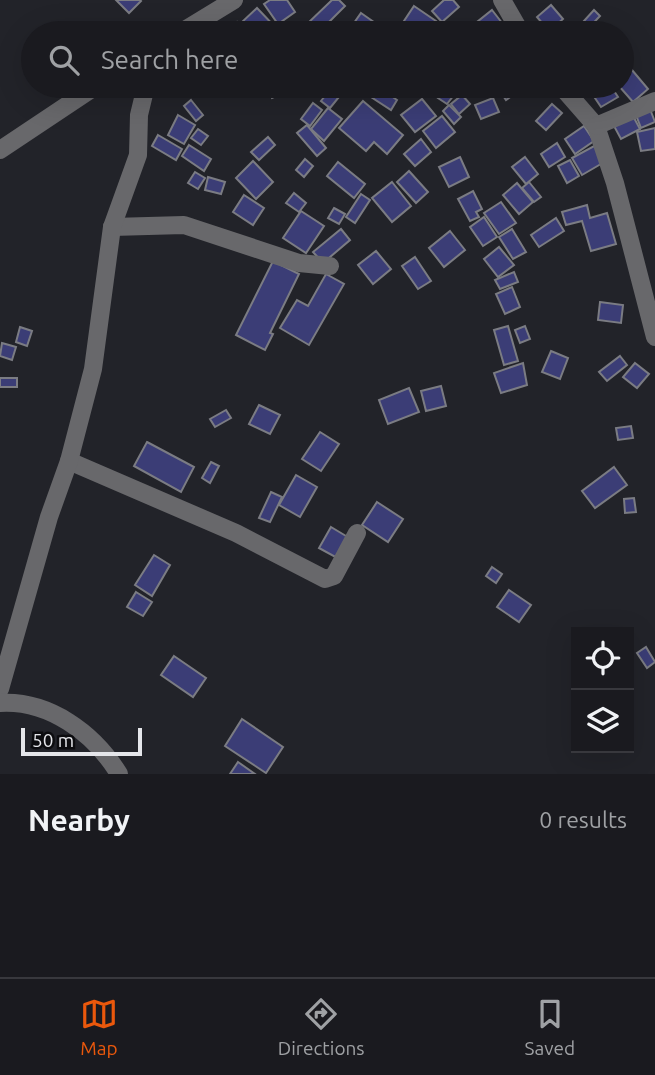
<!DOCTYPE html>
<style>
body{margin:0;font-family:Ubuntu,sans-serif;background:#232328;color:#f1f3f6}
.controls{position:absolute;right:21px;bottom:21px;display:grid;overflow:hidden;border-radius:0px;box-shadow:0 7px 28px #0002}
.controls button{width:63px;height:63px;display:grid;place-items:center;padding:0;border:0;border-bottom:2px solid #38383d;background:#1a1a1f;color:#f1f3f6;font:35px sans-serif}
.scale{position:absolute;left:21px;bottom:18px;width:121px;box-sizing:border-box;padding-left:7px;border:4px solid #e5e6ea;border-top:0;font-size:19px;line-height:24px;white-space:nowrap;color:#e5e6ea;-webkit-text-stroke:5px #0c0c0f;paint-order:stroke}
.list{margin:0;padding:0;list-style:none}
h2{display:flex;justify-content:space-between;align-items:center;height:91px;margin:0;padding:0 28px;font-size:30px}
h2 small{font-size:23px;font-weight:400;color:#9fa1a4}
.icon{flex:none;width:38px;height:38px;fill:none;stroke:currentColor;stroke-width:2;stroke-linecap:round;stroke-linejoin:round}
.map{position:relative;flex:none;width:655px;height:774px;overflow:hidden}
.search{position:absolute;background:#1a1a1f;box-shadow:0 7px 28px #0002;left:21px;right:21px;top:21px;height:77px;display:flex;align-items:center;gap:18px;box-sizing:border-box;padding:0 24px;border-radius:38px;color:#9fa1a4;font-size:26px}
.sheet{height:203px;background:#1a1a1f}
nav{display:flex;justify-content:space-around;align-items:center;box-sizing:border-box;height:98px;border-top:2px solid #38383d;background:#1a1a1f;font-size:19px;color:#9fa1a4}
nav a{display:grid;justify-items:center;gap:4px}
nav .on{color:#ea580c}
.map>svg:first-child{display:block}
.building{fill:#3b3d76;stroke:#7b7c83;stroke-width:2}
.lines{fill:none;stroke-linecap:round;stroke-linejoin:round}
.minor{stroke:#68686b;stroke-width:18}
</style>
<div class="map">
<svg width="655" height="774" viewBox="0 0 655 774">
<rect width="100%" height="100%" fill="#222329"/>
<g class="building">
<polygon points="116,0 140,0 141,1 129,13"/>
<polygon points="270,0 287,0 295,12 278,24 264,4"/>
<polygon points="332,0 339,0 345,6 329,22 334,27 327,33 315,33 307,24"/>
<polygon points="444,0 453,0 459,7 442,22 432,11"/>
<polygon points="551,5 563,19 549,31 537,17"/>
<polygon points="414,6 436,21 428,33 410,33 400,27"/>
<polygon points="257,8 278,30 275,33 252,33 242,22"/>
<polygon points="492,10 506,28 499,33 478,33 472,26"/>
<polygon points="594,10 600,16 584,33 573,33"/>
<polygon points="361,13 378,25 372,33 347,33"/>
<polygon points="237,22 244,33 226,33 224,31"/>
<polygon points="632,70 648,89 633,102 619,86 622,78"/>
<polygon points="266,86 280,86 283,93 272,98"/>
<polygon points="333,86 343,92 330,108 321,101"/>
<polygon points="448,86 457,91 447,104 438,98"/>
<polygon points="501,86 524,86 525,87 506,100 498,88"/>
<polygon points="378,87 397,100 391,110 371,97"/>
<polygon points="612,88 618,97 601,107 595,98"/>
<polygon points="462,95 470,104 459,114 451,104"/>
<polygon points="493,98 499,112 481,119 475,105"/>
<polygon points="422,99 436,116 415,132 401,115"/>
<polygon points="191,100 203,115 196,121 184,106"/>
<polygon points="363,101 403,135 387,154 374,142 366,151 339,128"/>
<polygon points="313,103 322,110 310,126 301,119"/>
<polygon points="552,104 562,113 546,130 536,121"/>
<polygon points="449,105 461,117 454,124 443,111"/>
<polygon points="328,108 342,119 324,141 311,129"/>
<polygon points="650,109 655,122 641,128 636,115"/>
<polygon points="178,115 195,125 184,144 168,135"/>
<polygon points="442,116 455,132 436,148 423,131"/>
<polygon points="633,116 640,129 621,139 614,126"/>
<polygon points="307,125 326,148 317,156 297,133"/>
<polygon points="584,126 594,141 575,154 565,139"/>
<polygon points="655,128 655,149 641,151 637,132"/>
<polygon points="198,129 208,136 201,145 191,138"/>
<polygon points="158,135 182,149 176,160 152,146"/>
<polygon points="268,137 275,145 259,160 251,152"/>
<polygon points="421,139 431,152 415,166 404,154"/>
<polygon points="557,143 565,157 549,167 541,154"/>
<polygon points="189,145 211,159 204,171 182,156"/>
<polygon points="596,145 606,161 582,175 572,158"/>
<polygon points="460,157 469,177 449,187 439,167"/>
<polygon points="525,157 538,174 526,184 512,167"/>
<polygon points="305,159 313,166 304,177 296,170"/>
<polygon points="570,160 579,176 567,183 558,166"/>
<polygon points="253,161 273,182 256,199 236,178"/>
<polygon points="338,162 365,184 354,198 327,176"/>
<polygon points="409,171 428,192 416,203 397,182"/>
<polygon points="195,172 205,178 198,189 188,183"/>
<polygon points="208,177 225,182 221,194 205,190"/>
<polygon points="392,182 411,206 392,222 372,198"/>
<polygon points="529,182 541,197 534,202 522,188"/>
<polygon points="517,183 533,202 519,214 503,195"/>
<polygon points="473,191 482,209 476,212 479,217 470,221 458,199"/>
<polygon points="294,193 306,203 299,212 286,203"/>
<polygon points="361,194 370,200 355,223 346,217"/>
<polygon points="244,195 264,208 253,225 233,212"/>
<polygon points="501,202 516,223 499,234 484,213"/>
<polygon points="587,205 590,218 607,213 616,244 591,251 582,221 566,225 562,212"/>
<polygon points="334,208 345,214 339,224 328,218"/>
<polygon points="301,211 324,226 306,253 283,238"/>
<polygon points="484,217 497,237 483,246 470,227"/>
<polygon points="556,218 564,231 539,247 531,235"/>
<polygon points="341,229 350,240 323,263 313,252"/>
<polygon points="512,229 526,252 513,259 499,237"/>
<polygon points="450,231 465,250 444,267 429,248"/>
<polygon points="499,247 514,265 498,277 484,259"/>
<polygon points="376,251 391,269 373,284 358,265"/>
<polygon points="415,257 431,281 418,289 402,266"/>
<polygon points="273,261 299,274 270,333 273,334 265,350 236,335"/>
<polygon points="514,272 518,282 500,289 495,280"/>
<polygon points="326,274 344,284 309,345 280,328 297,300 308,306"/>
<polygon points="512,287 520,307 505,314 496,294"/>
<polygon points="600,302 623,305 621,323 598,320"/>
<polygon points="508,326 518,361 504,365 494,330"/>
<polygon points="525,326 530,339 520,343 515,330"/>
<polygon points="20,327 32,331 27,346 16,342"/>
<polygon points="2,343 16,347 12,360 0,356"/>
<polygon points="551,351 568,358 560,379 542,372"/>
<polygon points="620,356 627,365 607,381 599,372"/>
<polygon points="523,363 527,385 501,393 494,373"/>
<polygon points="635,363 649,374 637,388 623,377"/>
<rect x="0" y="378" width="17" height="9"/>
<polygon points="441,386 446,406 426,411 421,391"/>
<polygon points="409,388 419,412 388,424 379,400"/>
<polygon points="259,405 280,415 270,434 249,424"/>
<polygon points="226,410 231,418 215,427 210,419"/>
<polygon points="631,426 633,438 618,440 616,428"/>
<polygon points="320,432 339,444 321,471 302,459"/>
<polygon points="147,442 194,467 181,492 134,466"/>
<polygon points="211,462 219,466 210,483 202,478"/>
<polygon points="614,467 627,485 595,508 582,491"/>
<polygon points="296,475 317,487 300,517 279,505"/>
<polygon points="271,492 282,497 270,522 259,518"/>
<polygon points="634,498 636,512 625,513 624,499"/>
<polygon points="377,502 403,519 388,542 362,525"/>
<polygon points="331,527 351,539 339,559 319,548"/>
<polygon points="154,555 170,565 152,596 135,585"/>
<polygon points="492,567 502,574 496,583 486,576"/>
<polygon points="509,590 531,605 519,622 497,607"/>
<polygon points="136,592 152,602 143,616 127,607"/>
<polygon points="646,647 655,662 647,668 637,653"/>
<polygon points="174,656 206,678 193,697 161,675"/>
<polygon points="242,719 283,747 266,773 225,746"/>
<polygon points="238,762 255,774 230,774"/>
</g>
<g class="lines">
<g class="minor">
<polyline points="502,0 521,33"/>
<polyline points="180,33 234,0"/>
<polyline points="561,86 596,126 615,183 655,337"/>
<polyline points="596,126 655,101"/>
<polyline points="0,150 96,86"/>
<polyline points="112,227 184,225 299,263 330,266"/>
<polyline points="69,461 236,533 325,579 334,576 357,533"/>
<polyline points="0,689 49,517 69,461 93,369 112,227 138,155 139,115 146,86"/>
<path d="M0 703C49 700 94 733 119 774"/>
</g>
</g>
</svg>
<div class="controls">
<button><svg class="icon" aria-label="locate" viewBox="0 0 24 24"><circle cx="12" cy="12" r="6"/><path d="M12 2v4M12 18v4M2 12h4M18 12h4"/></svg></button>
<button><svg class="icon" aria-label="layers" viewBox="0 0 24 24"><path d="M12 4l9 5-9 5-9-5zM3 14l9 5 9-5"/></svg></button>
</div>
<div class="scale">50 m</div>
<div class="search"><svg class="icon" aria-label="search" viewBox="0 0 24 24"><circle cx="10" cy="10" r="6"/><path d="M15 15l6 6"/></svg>Search here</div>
</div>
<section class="sheet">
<h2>Nearby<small>0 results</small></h2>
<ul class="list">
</ul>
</section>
<nav>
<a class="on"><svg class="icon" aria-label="map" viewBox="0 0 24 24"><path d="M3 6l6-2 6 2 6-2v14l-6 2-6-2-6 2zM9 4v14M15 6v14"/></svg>Map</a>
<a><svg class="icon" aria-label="directions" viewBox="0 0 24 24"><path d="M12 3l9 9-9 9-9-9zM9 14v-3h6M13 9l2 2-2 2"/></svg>Directions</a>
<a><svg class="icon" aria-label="saved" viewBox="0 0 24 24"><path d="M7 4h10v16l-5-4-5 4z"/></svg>Saved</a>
</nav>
